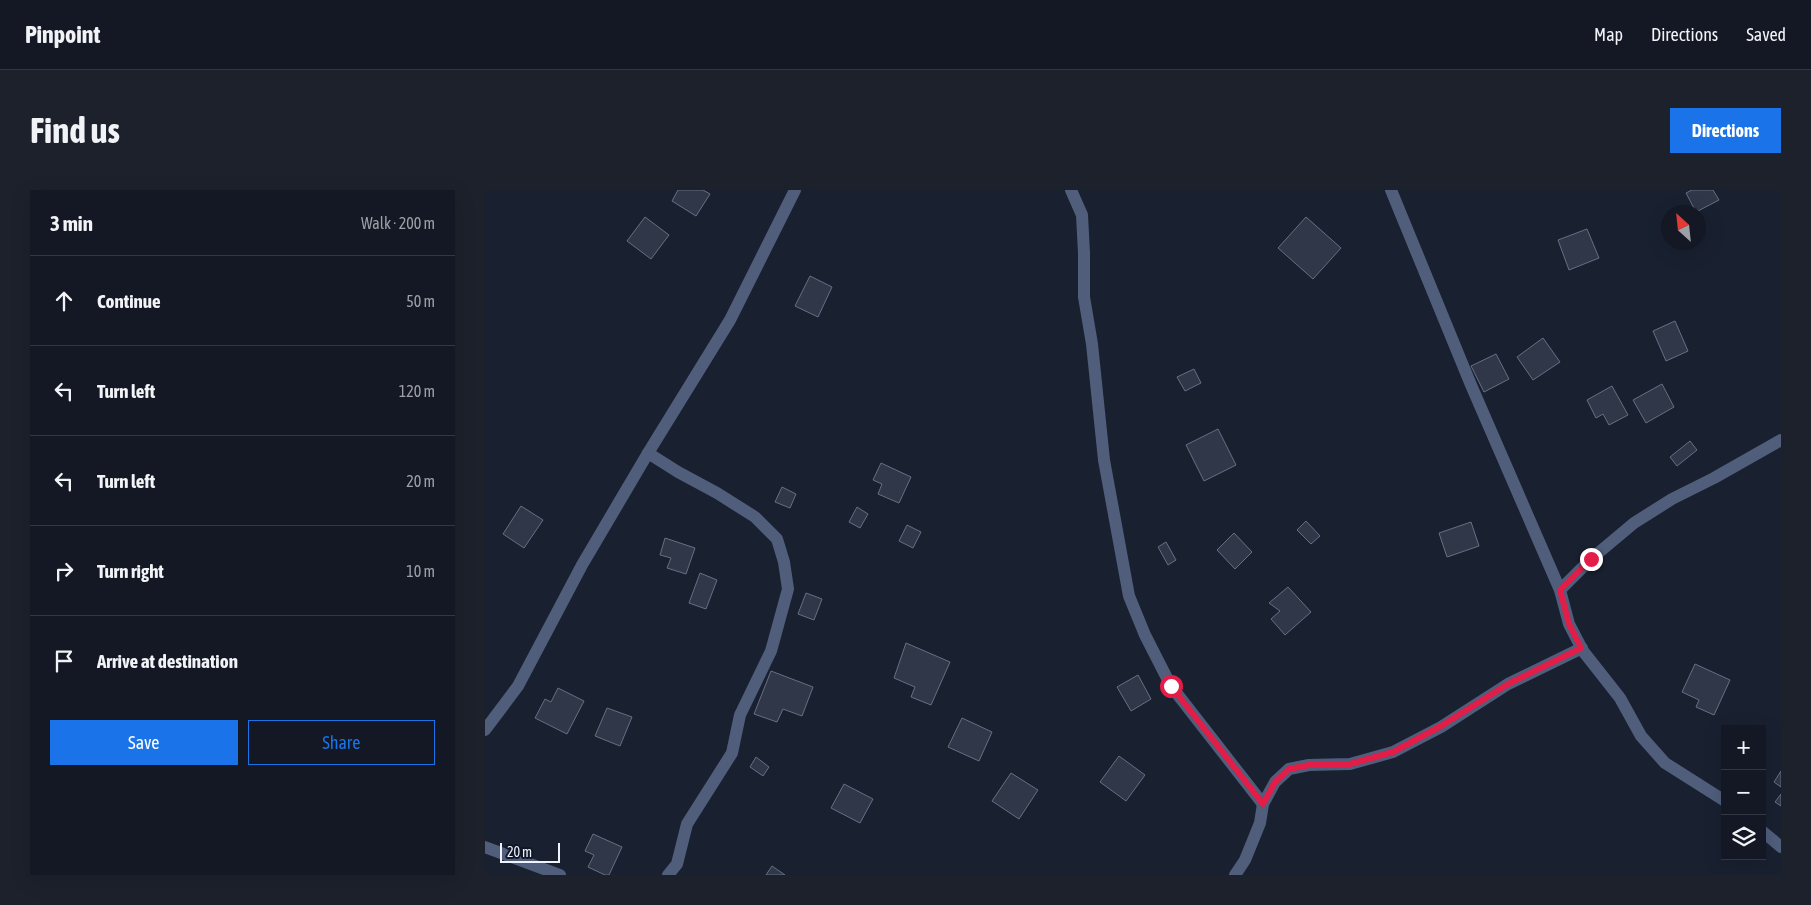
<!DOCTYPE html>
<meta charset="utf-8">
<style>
body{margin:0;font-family:"Asap Condensed",sans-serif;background:#1c212c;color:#f1f3f6}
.controls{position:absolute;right:15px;bottom:15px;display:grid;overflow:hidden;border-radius:0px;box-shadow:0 5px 20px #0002}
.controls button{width:45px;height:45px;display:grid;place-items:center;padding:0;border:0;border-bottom:1px solid #323741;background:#131824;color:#f1f3f6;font:25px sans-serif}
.compass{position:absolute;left:1176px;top:15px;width:45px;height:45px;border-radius:50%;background:#131824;box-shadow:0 5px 20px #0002;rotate:333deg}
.scale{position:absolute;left:15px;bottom:12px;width:60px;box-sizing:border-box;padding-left:5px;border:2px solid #eef3fe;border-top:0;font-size:14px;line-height:18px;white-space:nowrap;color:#eef3fe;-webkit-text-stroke:4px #101726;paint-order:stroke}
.stop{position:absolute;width:15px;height:15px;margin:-11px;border:4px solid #e11d48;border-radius:50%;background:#fff}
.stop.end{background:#e11d48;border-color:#fff;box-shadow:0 1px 5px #0008}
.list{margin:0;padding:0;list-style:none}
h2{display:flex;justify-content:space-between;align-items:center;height:65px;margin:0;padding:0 20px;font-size:21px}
h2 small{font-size:16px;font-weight:400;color:#9da0a6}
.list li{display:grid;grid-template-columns:32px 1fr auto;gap:15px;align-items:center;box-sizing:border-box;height:90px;padding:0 20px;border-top:1px solid #323741}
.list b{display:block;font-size:19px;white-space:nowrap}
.list em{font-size:16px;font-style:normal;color:#9da0a6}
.actions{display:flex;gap:10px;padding:15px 20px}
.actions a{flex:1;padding:11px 0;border:1px solid #1a73e8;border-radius:0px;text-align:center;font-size:18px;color:#1a73e8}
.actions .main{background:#1a73e8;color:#fff}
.icon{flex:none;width:28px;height:28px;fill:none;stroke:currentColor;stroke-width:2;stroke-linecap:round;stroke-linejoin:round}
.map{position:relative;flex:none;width:1296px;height:685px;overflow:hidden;border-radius:0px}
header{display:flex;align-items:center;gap:30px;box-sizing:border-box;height:70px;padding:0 25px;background:#131824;border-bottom:1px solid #323741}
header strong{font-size:24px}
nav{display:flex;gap:28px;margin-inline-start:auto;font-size:18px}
.intro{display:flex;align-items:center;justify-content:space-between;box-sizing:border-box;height:120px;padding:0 30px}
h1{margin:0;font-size:35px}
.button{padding:12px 22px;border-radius:0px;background:#1a73e8;color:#fff;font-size:18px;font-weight:700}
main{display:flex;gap:30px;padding:0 30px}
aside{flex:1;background:#131824;border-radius:0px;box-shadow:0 5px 20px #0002}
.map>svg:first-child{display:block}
.building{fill:#2f3748;stroke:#677083}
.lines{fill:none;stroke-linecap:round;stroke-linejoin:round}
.minor{stroke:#505e7c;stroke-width:12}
.route{stroke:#e11d48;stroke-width:6}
</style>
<header>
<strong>Pinpoint</strong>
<nav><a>Map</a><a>Directions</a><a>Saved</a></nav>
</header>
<div class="intro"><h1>Find us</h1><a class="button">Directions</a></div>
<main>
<aside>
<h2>3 min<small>Walk · 200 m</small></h2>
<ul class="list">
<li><svg class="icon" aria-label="ahead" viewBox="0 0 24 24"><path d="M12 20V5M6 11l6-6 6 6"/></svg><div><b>Continue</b></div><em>50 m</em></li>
<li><svg class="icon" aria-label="left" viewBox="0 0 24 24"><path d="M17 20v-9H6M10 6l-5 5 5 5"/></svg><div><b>Turn left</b></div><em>120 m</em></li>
<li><svg class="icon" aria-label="left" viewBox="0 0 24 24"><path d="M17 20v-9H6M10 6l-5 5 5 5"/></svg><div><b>Turn left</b></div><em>20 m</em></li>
<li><svg class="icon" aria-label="right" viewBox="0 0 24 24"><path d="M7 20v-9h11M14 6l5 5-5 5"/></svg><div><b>Turn right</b></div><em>10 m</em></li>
<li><svg class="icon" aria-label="arrive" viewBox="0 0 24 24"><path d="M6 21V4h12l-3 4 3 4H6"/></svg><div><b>Arrive at destination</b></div></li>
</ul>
<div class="actions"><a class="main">Save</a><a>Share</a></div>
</aside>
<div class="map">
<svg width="1296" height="685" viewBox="0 0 1296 685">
<rect width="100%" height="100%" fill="#192030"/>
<g class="building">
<polygon points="193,0 218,0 225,4 211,26 187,11"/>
<polygon points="1207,0 1228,0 1234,10 1211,22 1201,3"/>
<polygon points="160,27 184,45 166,69 142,51"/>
<polygon points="821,27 856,58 828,89 793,58"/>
<polygon points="1102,39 1114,68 1084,80 1073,50"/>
<polygon points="325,86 347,97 333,127 310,116"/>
<polygon points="1190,131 1203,161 1181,171 1168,141"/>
<polygon points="1058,148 1075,172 1048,190 1032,167"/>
<polygon points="1011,164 1024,189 999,202 986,176"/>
<polygon points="709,179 716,193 700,201 692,187"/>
<polygon points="1177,194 1189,217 1161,233 1148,210"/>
<polygon points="1127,196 1143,225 1124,235 1118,224 1111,228 1102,210"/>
<polygon points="733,239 751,275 719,291 701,255"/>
<polygon points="1205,251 1212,260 1192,276 1185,267"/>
<polygon points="396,273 426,287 414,313 393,304 397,294 388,290"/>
<polygon points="297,297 311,304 305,318 290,312"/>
<polygon points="36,316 58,330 39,358 18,344"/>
<polygon points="372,317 383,324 375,338 364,332"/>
<polygon points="821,331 835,346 826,354 812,340"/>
<polygon points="986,332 994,356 962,367 954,343"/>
<polygon points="422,335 436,342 428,358 414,351"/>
<polygon points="749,343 767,362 750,379 732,360"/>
<polygon points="180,348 210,358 201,384 182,378 186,368 175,365"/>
<polygon points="681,352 691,370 683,375 673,357"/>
<polygon points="215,383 232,390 221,419 204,413"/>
<polygon points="803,397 826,422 800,445 786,429 795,421 784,413"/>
<polygon points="321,403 337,409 329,430 313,424"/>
<polygon points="421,453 465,472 446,515 426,507 430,497 409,488"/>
<polygon points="1210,474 1245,490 1229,525 1211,517 1214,510 1197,502"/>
<polygon points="286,481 328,497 317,526 298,519 292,532 269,524"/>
<polygon points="653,485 666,509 646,521 632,497"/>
<polygon points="73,498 99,511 82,544 50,528 60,509 66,512"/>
<polygon points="122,518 147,527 135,556 110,546"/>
<polygon points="477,528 507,542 494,571 463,557"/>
<polygon points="634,566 660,585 641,611 615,592"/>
<polygon points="271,567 284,577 278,586 265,577"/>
<polygon points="1296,581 1296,597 1289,592"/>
<polygon points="526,583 553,600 534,629 507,611"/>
<polygon points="359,594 388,609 375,633 346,618"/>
<polygon points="1296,604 1296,616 1290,612"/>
<polygon points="108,644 137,657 124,685 120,685 103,677 109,665 100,661"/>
<polygon points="287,676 300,685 281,685"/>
</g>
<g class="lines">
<g class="minor">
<polyline points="586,0 597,25 599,63 599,107 607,154 619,270 644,406 660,445 686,496 778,614"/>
<polyline points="906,0 986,195 1075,400 1084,434 1098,461 1135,508 1156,546 1180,573 1240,611"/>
<polyline points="163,263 193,282 232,303 270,327 292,349 299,372 303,399 286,461 255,525 247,563 202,634 192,674 183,685"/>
<polyline points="1075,400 1106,369 1149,333 1187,309 1229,288 1296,250"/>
<polyline points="0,540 33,496 97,375 163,263 245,130 310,0"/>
<polyline points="1277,641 1296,657"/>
<polyline points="0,657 75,685"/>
<polyline points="750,685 760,670 775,633 778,614 790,592 804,579 824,575 865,574 908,562 956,537 1023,494 1097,458"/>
</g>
</g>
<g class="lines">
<polyline class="route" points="686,496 778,614 790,592 804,579 824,575 865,574 908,562 956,536 1023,494 1096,458 1084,434 1075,400 1106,369"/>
</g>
</svg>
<div class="controls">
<button>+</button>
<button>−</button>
<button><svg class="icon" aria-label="layers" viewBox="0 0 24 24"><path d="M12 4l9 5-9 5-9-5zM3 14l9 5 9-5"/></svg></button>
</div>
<svg class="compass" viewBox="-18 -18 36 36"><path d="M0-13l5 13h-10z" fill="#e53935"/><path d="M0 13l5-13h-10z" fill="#9da0a6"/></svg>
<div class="scale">20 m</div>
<div class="stop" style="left:686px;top:496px"></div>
<div class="stop end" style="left:1106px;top:369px"></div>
</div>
</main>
